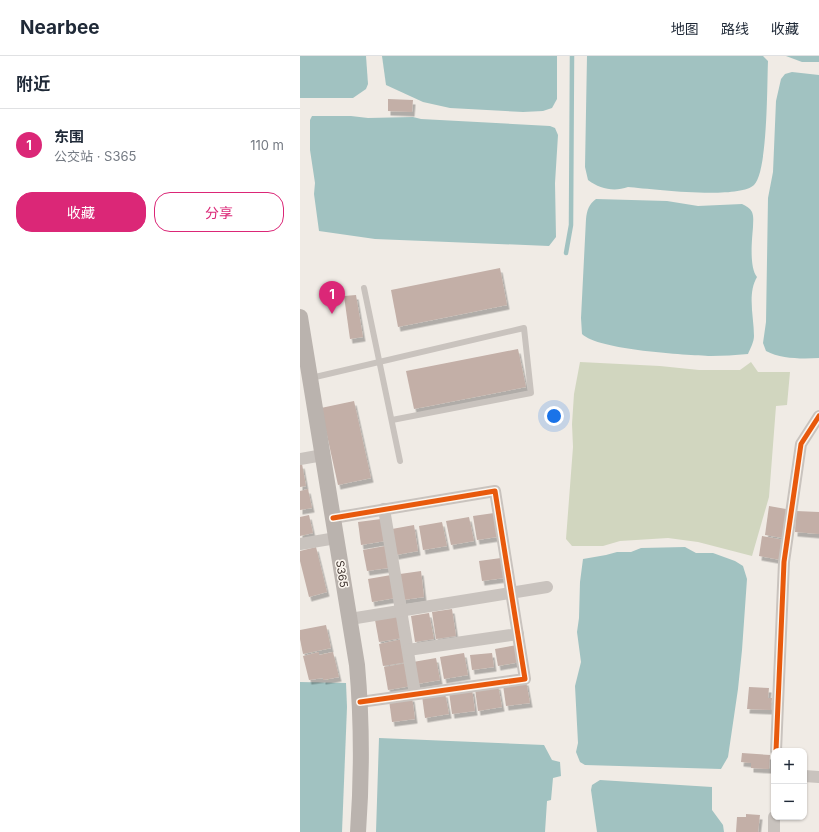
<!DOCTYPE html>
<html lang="zh">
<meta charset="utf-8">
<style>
body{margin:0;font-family:Inter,"Noto Sans SC",sans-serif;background:#f2f2f3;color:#1f2937}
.controls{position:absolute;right:12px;bottom:12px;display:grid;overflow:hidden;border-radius:8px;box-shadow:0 1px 3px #0004}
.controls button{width:36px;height:36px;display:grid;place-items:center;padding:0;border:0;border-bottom:1px solid #e0e1e3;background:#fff;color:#1f2937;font:20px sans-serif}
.you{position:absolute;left:254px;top:360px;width:14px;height:14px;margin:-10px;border:3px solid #fff;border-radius:50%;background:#1a73e8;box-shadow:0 0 0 6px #1a73e833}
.badge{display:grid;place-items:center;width:26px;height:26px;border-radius:50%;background:#db2777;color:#fff;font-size:13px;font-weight:700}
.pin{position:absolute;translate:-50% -33px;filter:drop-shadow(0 1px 2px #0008)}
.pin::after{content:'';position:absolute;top:21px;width:14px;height:12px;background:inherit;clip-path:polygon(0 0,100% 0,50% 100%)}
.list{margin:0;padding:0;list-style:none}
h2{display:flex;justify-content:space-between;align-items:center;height:52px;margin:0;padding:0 16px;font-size:17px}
h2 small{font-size:13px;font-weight:400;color:#747a83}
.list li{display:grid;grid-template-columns:26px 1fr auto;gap:12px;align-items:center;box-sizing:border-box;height:72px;padding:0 16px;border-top:1px solid #e0e1e3}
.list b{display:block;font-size:15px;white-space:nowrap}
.list p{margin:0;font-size:13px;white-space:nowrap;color:#747a83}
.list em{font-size:13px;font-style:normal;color:#747a83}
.actions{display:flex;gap:8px;padding:12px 16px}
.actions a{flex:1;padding:9px 0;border:1px solid #db2777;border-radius:16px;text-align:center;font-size:14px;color:#db2777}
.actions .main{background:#db2777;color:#fff}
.map{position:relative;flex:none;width:519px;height:776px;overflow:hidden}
header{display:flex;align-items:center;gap:24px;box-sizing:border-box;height:56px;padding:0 20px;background:#fff;border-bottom:1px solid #e0e1e3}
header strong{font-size:19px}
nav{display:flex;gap:22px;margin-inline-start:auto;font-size:14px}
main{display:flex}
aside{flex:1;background:#fff}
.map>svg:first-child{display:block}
.green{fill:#d1d6bf}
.water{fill:#a1c2c1}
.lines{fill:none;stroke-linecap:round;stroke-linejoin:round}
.stream{stroke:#a1c2c1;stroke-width:4.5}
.building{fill:#c3afa7;filter:url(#shadow)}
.lane{stroke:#c9c3be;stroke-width:6}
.street{stroke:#c9c3be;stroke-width:12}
.secondary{stroke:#bab3ae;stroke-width:16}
.cycleway-casing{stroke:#fbf5ee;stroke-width:8}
.cycleway{stroke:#e8590c;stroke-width:5}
.labels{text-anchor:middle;stroke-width:3;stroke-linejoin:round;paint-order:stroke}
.street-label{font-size:11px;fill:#3b302b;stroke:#fbf5ee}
</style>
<header>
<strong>Nearbee</strong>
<nav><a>地图</a><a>路线</a><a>收藏</a></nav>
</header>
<main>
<aside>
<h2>附近<small></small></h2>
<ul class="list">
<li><span class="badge">1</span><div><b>东围</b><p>公交站 · S365</p></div><em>110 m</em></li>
</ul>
<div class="actions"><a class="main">收藏</a><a>分享</a></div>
</aside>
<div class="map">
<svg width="519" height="776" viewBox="0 0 519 776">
<defs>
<filter id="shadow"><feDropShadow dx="2.5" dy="4.5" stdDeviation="0" flood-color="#0004"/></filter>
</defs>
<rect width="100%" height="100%" fill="#f0ebe5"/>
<polygon class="green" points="280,306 360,310 399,314 440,314 451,306 458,316 490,316 487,349 476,350 469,441 452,500 398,486 368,482 320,485 303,490 272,490 266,483 273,391 272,368 274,338"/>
<g class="water">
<polygon points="0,0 66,0 68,28 66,33 53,42 0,42"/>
<polygon points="82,0 257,0 257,43 252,52 243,55 223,56 150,52 123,46 86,29"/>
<path d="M287 0H463L468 5C467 27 468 116 454 129 438 144 351 133 328 131 314 136 300 133 288 124L285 111Z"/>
<polygon points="486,0 519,0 519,6 502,6"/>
<path d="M492 16 519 19V302C502 303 481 303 466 295L463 287 466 266 468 142 473 116 476 45 481 23 485 18Z"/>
<polygon points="12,60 51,60 68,62 113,61 121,63 250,70 255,72 258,79 255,127 256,181 249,190 75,183 19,175 14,138 15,127 10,94 10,64"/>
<path d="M296 143 367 145 398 150 442 148C446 150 450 152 452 156 454 161 453 166 453 171 452 184 449 211 457 221 447 238 454 261 454 280 454 286 450 293 448 298 435 299 423 300 411 300 386 299 298 294 282 278L281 262 286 163C287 154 289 148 296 143Z"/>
<polygon points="385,491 396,497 413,497 435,505 443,510 447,523 442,594 438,633 428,701 421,713 285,709 280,706 276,696 278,687 275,630 281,606 277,576 279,562 280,526 283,503 306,499 317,496 331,496 341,492"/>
<polygon points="0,626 46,627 47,651 42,776 0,776"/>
<polygon points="79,682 244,689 252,704 260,706 261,720 253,722 251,744 247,745 245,776 76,776"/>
<polygon points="300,724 412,731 412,754 423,769 424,776 297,776 291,734 292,729"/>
</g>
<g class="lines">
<polyline class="stream" points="266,197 271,169 272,0"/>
</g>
<g class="building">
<polygon points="88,43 113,44 112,56 88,55"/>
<polygon points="200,212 207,249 98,271 91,234"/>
<polygon points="56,239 63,281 50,283 44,240"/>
<polygon points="218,293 226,331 114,353 106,315"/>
<polygon points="54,345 71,422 38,429 21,352"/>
<polygon points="2,408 6,430 0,431 0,409"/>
<polygon points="8,433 12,452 0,454 0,435"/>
<polygon points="469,450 486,453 483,482 465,479"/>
<polygon points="496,455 519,456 519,478 495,476"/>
<polygon points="194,457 197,481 177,484 173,460"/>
<polygon points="9,459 13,477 0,480 0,461"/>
<polygon points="169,461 174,485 151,489 146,465"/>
<polygon points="81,463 85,485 61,489 58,466"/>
<polygon points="142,466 147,490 123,494 119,470"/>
<polygon points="114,469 118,495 96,499 92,473"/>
<polygon points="462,480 484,484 481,504 459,500"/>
<polygon points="85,490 88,512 67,515 63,494"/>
<polygon points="16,491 27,536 9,541 0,505 0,495"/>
<polygon points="201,502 204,522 182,525 179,505"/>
<polygon points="121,515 124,541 103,544 100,518"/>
<polygon points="91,519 95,542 72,546 68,523"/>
<polygon points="152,553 156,580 136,583 132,556"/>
<polygon points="129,557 134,583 115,586 111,560"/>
<polygon points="98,559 102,582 79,586 75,564"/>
<polygon points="26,569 31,592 3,598 0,583 0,574"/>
<polygon points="103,583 107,606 83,610 79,588"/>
<polygon points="217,589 220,606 198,610 195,593"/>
<polygon points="19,596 19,599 33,596 39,621 23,624 23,622 9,624 3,600"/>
<polygon points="164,597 168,619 144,623 140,601"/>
<polygon points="192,597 194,611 172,614 170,599"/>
<polygon points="136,602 140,624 117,628 113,606"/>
<polygon points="107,607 111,630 88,634 84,611"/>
<polygon points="226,625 230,647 206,650 203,629"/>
<polygon points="198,629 202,651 178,655 175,633"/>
<polygon points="449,631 469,632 468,642 472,642 471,654 447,653"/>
<polygon points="172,633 175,655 152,658 149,636"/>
<polygon points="145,637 149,658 125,662 122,640"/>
<polygon points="112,641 115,663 92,666 89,644"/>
<polygon points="442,697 470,699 469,713 451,712 451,707 441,706"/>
<polygon points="446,758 460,759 458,776 436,776 437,761 446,761"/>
</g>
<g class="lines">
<g class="lane">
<polyline points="64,232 100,405"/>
<polyline points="11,322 224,272 231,337 92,364"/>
</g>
<g class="street">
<polyline points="0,403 23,399"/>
<polyline points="84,453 115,638"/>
<polyline points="33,462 195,435 225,623 60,646"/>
<polyline points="0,488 36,482"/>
<polyline points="50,563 247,531"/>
<polyline points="108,594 218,578"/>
<polyline points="476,695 484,506 501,388 519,360"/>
<polyline points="504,720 519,721"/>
<polyline points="474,776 474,761"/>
</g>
<path class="secondary" d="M0 261 57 609C62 665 62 720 58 776"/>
<defs>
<g id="cycleway">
<polyline points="33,462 195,435 225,623 60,646"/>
<polyline points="476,695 484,506 501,388 519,360"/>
</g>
</defs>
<use href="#cycleway" class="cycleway-casing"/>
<use href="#cycleway" class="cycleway"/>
</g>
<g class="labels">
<g class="street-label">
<text transform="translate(42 518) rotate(81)" y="4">S365</text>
</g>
</g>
</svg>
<div class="controls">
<button>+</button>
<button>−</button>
</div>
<div class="you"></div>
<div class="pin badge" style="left:32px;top:258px">1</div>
</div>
</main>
